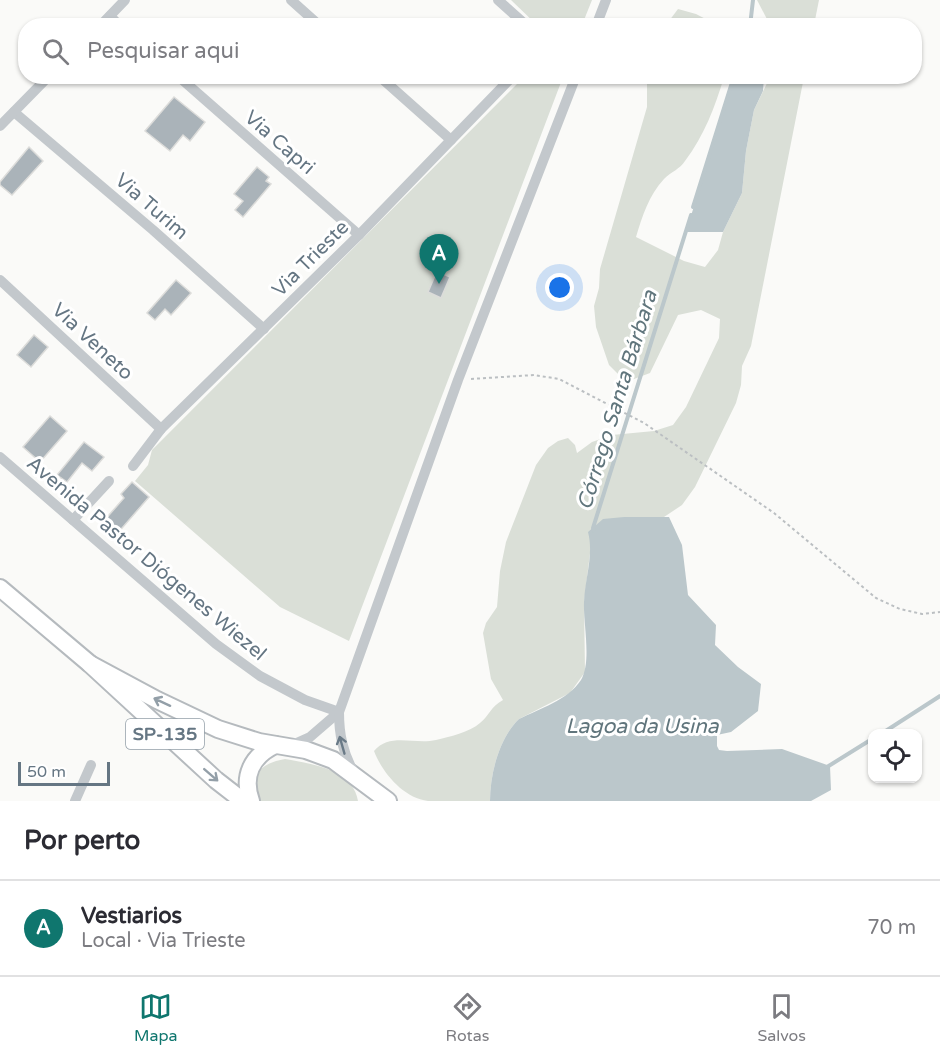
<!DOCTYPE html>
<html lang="pt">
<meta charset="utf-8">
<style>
body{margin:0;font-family:"Varela Round",sans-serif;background:#f7f7f7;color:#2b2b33}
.controls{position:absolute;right:18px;bottom:18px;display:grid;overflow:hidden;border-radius:12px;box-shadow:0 2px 4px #0004}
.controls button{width:54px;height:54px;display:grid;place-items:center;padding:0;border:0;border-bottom:2px solid #e1e1e2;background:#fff;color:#2b2b33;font:30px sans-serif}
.scale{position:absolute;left:18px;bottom:15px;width:92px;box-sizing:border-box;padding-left:6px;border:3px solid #657683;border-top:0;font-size:16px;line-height:21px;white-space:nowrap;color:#657683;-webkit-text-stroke:4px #fff;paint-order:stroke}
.you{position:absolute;left:560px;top:288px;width:21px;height:21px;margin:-15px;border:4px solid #fff;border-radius:50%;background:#1a73e8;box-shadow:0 0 0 9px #1a73e833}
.badge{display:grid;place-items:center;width:39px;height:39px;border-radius:50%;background:#0f766e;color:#fff;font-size:20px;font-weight:700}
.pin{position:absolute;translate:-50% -50px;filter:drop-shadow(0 2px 3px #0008)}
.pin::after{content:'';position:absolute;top:32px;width:21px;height:18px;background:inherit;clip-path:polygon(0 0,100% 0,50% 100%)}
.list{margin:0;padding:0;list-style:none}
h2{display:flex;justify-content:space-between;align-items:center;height:78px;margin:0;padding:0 24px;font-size:26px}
h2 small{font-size:20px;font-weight:400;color:#7c7c81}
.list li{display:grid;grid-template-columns:39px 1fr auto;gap:18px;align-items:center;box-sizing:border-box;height:96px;padding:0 24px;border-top:2px solid #e1e1e2}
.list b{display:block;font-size:22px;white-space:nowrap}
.list p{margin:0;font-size:20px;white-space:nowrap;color:#7c7c81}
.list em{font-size:20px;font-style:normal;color:#7c7c81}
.icon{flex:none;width:33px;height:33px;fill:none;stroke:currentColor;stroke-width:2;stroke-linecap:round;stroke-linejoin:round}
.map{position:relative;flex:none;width:940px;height:801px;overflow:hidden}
.search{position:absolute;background:#fff;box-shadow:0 2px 4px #0004;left:18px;right:18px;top:18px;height:66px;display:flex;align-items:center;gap:15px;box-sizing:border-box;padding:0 21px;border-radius:24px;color:#7c7c81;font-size:22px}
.sheet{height:174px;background:#fff}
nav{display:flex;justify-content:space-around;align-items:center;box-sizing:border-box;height:84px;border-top:2px solid #e1e1e2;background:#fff;font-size:16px;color:#7c7c81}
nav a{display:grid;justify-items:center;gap:3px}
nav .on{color:#0f766e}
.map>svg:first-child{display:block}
.green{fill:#dadfd7}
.water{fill:#bbc7cb}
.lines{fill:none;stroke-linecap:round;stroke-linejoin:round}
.stream{stroke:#bbc7cb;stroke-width:4}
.building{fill:#aab3b9;stroke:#dcdcda;stroke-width:1.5}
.primary-casing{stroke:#b5babe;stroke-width:20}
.path{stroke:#bbbfc2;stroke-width:2;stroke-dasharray:3 3;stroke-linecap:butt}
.street{stroke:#c3c8cc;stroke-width:10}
.primary{stroke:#fff;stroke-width:16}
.oneway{stroke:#939fa8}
.oneway2{stroke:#6a7a87}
.labels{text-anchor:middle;stroke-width:6;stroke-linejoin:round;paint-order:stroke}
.shield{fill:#fff;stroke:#939fa8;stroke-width:1.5}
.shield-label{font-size:18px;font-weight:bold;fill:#657683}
.street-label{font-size:20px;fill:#657683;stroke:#fff}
.water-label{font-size:21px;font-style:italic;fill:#60757c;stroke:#fff}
</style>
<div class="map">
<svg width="940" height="801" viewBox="0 0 940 801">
<rect width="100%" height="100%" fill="#fafaf8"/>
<g class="green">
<polygon points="511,0 592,0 582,25 538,26"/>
<polygon points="757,0 819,0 814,25 770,25"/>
<polygon points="678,9 696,14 717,25 666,25"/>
<polygon points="524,77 563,77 349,641 280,607 135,481 148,465 152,450"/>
<path d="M647 77H724C715 107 704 136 685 161 680 169 671 172 664 179 649 195 642 217 636 237L684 261 705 267 718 250 723 232 742 193 746 151 754 110 770 77H804L751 346 742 366 741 385 736 403 695 487 682 505 664 517 643 519 624 517 591 545 584 602 585 672 570 693 519 719C499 738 490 774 490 801 470 801 448 801 428 801 403 798 382 772 374 751 390 732 414 745 436 740 449 737 470 732 480 723 490 715 490 707 503 700L491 679 483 633 486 623 497 607 500 571 506 542 536 465 548 448 558 441 568 438 575 445 577 453 592 442 612 435 654 431 673 425 686 407 719 338 720 319 701 310 678 315 650 373 626 382 609 365 596 327 594 306 599 288 600 269 647 107Z"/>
<path d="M285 759C312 764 353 769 358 801H258C248 775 261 763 285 759Z"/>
</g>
<g class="water">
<polygon points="734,77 764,77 763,91 754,110 746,151 742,193 723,232 686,232"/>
<path d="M624 517H669L682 545 688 595 716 625 715 645 738 667 761 684 758 711 731 732 717 735V746L719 750 727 751 782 749 830 766 831 790 811 801H490C490 774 499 738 519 719 539 709 568 700 581 680 592 662 583 623 584 602 585 578 594 555 588 532L603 519Z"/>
</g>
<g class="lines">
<g class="stream">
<polyline points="750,26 753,0"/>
<polyline points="693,207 734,76"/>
<polyline points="594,531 593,528 691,215"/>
<polyline points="881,734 940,696"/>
<polyline points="827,767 872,739"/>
</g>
</g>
<g class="building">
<polygon points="174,97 205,122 190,141 183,135 170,151 145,131"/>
<polygon points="29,147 43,161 12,195 0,185 0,182"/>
<polygon points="257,167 269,177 266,181 271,184 243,217 235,210 243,201 234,194"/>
<polygon points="437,271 450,277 441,298 428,292"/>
<polygon points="176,280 191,293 171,315 165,309 155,320 147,313"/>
<polygon points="34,335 48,347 31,367 17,355"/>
<polygon points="50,416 67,431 40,462 23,447"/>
<polygon points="84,442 104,457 92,471 82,463 67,482 57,475"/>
<polygon points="132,482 149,497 116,535 102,523 124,498 121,494"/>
</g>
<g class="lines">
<defs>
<g id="primary">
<polyline points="0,588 90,664 216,780 243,801"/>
<polyline points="90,664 157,700 218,729 259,742 306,750 333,760 388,801"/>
<path d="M251 801C242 776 252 756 275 745"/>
</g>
</defs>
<use href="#primary" class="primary-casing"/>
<polyline class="path" points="471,379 534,375 559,379 644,423 774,513 876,598 900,609 922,614 940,612"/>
<g class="street">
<polyline points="291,0 320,26"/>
<polyline points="498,0 527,26"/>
<polyline points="110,16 120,26"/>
<polyline points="100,26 125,0"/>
<polyline points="596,26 606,0"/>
<polyline points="178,76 359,235"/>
<polyline points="379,76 451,140"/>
<polyline points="14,112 153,230 264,329"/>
<polyline points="0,126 49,76"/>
<polyline points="0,280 161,429"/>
<polyline points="0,457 216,644 260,676 305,700 339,712"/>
<polyline points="133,466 161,429 359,235 513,76"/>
<polyline points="73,520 109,481"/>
<polyline points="290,746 310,737 339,712"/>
<path d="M353 771C343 752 339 735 339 712L458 380 576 76"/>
<polyline points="75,801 91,765"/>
</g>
<use href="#primary" class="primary"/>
</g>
<defs><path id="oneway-shaft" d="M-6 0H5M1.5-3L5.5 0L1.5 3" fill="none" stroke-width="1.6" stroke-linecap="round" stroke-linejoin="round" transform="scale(1.5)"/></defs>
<g class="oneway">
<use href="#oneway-shaft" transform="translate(162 702) rotate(-155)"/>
<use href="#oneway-shaft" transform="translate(211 775) rotate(41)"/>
</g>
<use class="oneway2" href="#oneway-shaft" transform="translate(342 745) rotate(-106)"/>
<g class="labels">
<rect class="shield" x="126" y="719" width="78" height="30" rx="4.5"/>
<g class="shield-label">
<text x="165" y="740">SP-135</text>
</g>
<g class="street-label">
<text transform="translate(280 142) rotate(41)" y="7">Via Capri</text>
<text transform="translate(152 206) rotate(41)" y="7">Via Turim</text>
<text transform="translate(310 258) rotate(-45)" y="7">Via Trieste</text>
<text transform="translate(93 341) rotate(43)" y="7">Via Veneto</text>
<text transform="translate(147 558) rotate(40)" y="7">Avenida Pastor Diógenes Wiezel</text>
</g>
<g class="water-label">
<text transform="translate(617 400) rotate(-73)" y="7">Córrego Santa Bárbara</text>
<text x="642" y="733">Lagoa da Usina</text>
</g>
</g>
</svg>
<div class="controls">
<button><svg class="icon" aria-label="locate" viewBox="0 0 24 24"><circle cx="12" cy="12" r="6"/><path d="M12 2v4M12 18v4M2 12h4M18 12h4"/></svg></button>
</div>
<div class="scale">50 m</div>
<div class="you"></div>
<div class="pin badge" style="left:439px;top:284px">A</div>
<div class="search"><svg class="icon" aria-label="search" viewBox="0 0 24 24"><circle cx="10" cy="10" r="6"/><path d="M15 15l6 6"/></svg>Pesquisar aqui</div>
</div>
<section class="sheet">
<h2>Por perto<small></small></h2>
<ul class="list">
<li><span class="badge">A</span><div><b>Vestiarios</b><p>Local · Via Trieste</p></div><em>70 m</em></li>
</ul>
</section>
<nav>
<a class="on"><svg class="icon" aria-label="map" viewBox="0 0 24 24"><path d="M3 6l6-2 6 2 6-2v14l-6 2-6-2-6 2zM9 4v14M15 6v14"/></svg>Mapa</a>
<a><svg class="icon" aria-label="directions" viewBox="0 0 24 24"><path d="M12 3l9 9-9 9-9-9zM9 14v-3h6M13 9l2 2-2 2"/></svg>Rotas</a>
<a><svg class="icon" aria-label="saved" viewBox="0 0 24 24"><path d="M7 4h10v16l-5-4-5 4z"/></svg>Salvos</a>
</nav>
